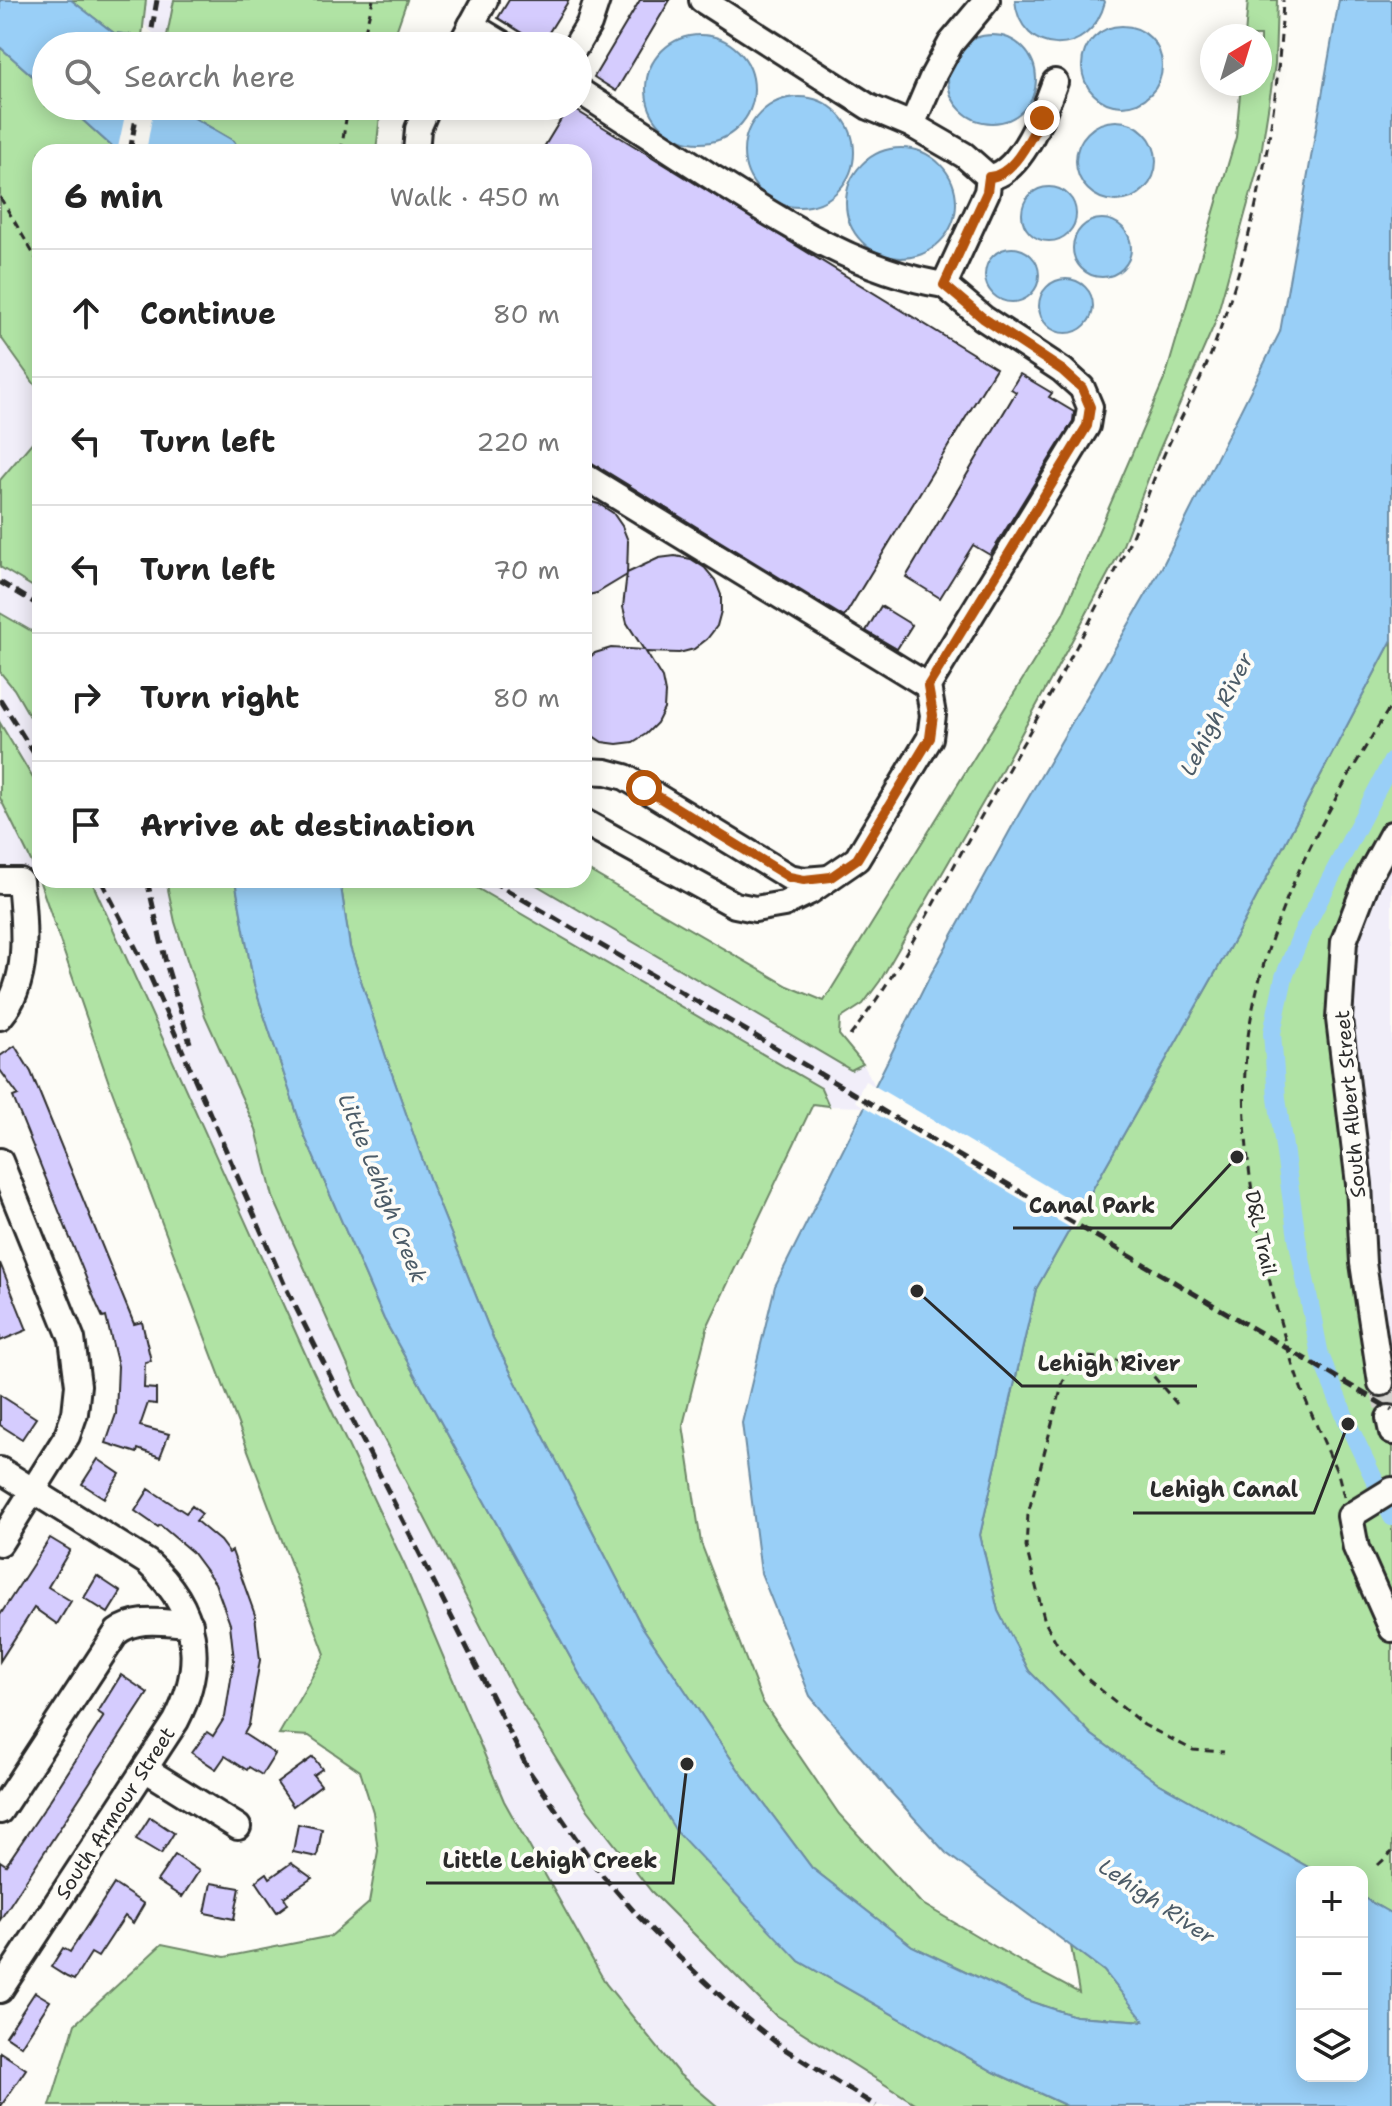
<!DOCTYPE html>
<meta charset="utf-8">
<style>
body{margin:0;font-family:"Shantell Sans",sans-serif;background:#f6f6f6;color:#222}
.controls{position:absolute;right:24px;bottom:24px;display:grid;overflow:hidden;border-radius:16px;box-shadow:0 4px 20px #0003}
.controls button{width:72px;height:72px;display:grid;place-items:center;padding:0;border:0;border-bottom:2px solid #e0e0e0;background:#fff;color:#222;font:40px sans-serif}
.compass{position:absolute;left:1200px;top:24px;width:72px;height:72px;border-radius:50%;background:#fff;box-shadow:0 4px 20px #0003;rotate:38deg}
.stop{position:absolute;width:24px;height:24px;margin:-18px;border:6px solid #b45309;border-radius:50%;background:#fff}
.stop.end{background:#b45309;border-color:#fff;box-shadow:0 2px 8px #0008}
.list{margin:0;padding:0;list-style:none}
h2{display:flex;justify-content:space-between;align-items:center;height:104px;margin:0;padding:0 32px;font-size:34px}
h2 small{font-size:26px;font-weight:400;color:#767676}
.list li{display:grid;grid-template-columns:52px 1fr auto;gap:24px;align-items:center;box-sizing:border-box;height:128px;padding:0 32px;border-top:2px solid #e0e0e0}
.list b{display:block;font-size:30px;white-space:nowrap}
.list em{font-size:26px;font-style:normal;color:#767676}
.icon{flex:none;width:44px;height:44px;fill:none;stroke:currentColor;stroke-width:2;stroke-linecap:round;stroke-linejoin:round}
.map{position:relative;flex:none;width:1392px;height:2106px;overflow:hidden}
.search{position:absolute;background:#fff;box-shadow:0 4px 20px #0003;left:32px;top:32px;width:560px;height:88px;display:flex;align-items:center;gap:20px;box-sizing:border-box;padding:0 28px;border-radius:44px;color:#767676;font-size:30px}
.panel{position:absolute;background:#fff;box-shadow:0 4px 20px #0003;left:32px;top:144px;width:560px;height:744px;border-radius:24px}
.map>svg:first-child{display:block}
.built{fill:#f1eef9}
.green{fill:#b0e3a4;stroke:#6e8768;stroke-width:2}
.water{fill:#99cff7;stroke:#6d8da5;stroke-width:2}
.pier{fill:#fdfcf7}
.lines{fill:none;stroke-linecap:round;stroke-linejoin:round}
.canal{stroke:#99cff7;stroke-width:18}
.building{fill:#d5ccfe;stroke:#2b2b2b;stroke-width:2}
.minor-tunnel{stroke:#d3d2ce;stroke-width:24;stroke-dasharray:24 12;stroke-linecap:butt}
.minor-casing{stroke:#2b2b2b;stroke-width:30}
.path{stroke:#2b2b2b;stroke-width:3;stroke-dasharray:8 6;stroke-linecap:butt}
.minor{stroke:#fdfcf7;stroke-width:24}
.rail{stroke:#2b2b2b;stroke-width:5;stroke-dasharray:12 6;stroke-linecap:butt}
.route{stroke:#b45309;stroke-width:10}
.labels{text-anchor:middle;stroke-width:8;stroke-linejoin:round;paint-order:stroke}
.street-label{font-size:20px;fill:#2b2b2b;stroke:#fdfcf7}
.water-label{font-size:22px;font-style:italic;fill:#4c5c68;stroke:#fdfcf7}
.leader{fill:none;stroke:#2b2b2b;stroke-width:3}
.callout-dot{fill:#2b2b2b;stroke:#fdfcf7;stroke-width:3}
.callout-label{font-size:22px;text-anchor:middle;font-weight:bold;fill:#2b2b2b;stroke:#fdfcf7;stroke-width:8;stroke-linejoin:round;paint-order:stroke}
</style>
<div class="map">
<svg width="1392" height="2106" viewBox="0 0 1392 2106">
<rect width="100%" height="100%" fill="#fdfcf7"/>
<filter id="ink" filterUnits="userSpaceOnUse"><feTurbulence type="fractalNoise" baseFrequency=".0125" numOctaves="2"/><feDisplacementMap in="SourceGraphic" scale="16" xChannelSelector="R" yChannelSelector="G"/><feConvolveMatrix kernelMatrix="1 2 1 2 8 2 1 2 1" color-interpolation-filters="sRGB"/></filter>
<g filter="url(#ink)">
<g class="built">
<polygon points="146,0 174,0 165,44 144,25"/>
<polygon points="0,336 40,392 40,433 0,480"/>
<polygon points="0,567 40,591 40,636 0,613"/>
<polygon points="0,672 14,689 40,734 40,790 0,723"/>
<polygon points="0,798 36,871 0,872"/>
<polygon points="1392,852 1392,1374 1389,1372 1346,1024 1352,961 1387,860"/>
<polygon points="91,880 166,880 175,922 205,1016 256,1129 273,1197 775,2015 919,2106 717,2106 679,2074 606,1984 504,1801 405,1566 313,1371"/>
<polygon points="463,880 528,880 851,1070 863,1064 876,1087 865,1081 855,1101 865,1107 829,1106 821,1088"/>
</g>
<g class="green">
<polygon points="71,0 146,0 142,36 114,33"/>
<polygon points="174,0 407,0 391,46 165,46"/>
<polygon points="1248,0 1277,0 1275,64 1260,160 1215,323 1158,453 1121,550 1000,773 880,981 863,1004 840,1019 839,1035 863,1064 851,1070 528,880 584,880 584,868 788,986 824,1001 1063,614 1166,375 1236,137 1241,84 1260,84 1260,36 1245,36"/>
<polygon points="0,47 46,88 46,106 67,106 117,151 40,152 40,392 0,336"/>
<polygon points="182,106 381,106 376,152 240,152 234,141 184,112"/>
<polygon points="40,433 40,591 0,567 0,480"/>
<polygon points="0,613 40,636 40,734 14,689 0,672"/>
<polygon points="1392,640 1392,852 1387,860 1352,961 1346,1024 1388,1371 1392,1374 1392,1914 1362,1897 1362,1872 1317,1872 1158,1783 1092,1735 1029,1671 998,1611 980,1535 1036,1289 1236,936"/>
<polygon points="0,723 40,790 40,880 91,880 313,1371 405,1566 504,1801 606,1984 679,2074 717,2106 50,2106 75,2024 162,1944 225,1957 331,1936 369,1903 378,1851 373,1812 360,1771 309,1736 279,1734 325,1654 109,1083 36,871 0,798"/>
<polygon points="166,880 235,880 254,985 305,1137 384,1319 580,1675 799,1961 994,2072 1067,2106 919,2106 775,2015 651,1891 588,1810 512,1686 359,1391 273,1197 256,1129 205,1016 175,922"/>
<polygon points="340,880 463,880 821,1088 829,1106 813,1104 708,1325 683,1425 701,1543 762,1701 839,1814 921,1903 1023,1963 1079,1993 1071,1946 1104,1971 1145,2021 1075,2016 1027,2000 912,1946 812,1868 738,1769 641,1625 493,1338 431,1184 386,1057 350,947"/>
</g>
<g class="water">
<polygon points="0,0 71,0 114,33 142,36 165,46 46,46 46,88 0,47"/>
<path d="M1015 0H1104L1105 2C1090 60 1020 57 1015 0Z"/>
<polygon points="1339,0 1392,0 1392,640 1236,936 1036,1289 980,1535 998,1611 1029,1671 1092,1735 1158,1783 1317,1872 1302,1872 1302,2076 1362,2076 1362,1897 1392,1914 1392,2106 1067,2106 994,2072 799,1961 676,1831 580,1675 384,1319 305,1137 254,985 235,880 340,880 350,947 386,1057 431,1184 493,1338 641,1625 738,1769 812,1868 912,1946 1026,2000 1075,2016 1144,2021 1104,1971 946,1853 887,1788 810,1696 761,1573 742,1423 775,1286 931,974 1019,814 1162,567 1280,332"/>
<circle cx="1122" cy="66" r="40"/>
<circle cx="992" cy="79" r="44"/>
<circle cx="700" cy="89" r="54"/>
<circle cx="799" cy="152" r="55"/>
<polygon points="67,106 182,106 184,112 234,141 240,152 118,152"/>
<circle cx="1116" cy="161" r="40"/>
<circle cx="901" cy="203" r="55"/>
<circle cx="1049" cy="214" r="27"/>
<circle cx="1102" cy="248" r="29"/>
<circle cx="1012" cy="275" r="27"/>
<circle cx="1066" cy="306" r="27"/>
</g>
<g class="pier">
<polygon points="127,106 154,106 146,152 117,152"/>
<polygon points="873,1085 1086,1209 1074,1230 861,1105"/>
</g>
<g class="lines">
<polyline class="canal" points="1392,761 1302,933 1284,977 1272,1033 1277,1098 1297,1238 1320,1355 1348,1424 1392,1517"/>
</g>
<g class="building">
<polygon points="509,0 569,0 541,45 498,18"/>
<polygon points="640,0 670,0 616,91 594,77"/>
<polygon points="569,106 996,368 844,617 592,463 584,461 584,152 541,152"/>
<polygon points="1020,374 1052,393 1049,397 1074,412 1073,421 990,555 973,545 940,598 906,577 1016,392 1011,389"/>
<polygon points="584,500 599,504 613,513 622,526 628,541 627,575 597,593 584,596"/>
<polygon points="675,556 691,559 705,568 715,580 721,595 721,611 717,626 707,639 694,649 679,653 646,652 662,678 665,693 664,709 657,723 646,734 633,742 617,744 602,742 584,730 584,662 595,653 611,648 644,650 627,623 623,607 627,573 659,558"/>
<polygon points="881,606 912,625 897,649 866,631"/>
<polygon points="15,1046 31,1072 134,1324 142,1322 151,1361 145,1362 144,1388 156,1389 156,1404 148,1403 140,1426 169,1434 160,1457 138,1449 137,1453 106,1443 116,1414 118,1366 106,1317 103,1318 97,1305 13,1097 18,1095 0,1070 0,1056"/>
<polygon points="0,1263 27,1330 0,1341"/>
<polygon points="0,1395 36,1418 22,1439 0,1425"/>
<polygon points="98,1459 120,1474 104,1498 82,1484"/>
<polygon points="149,1489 186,1513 192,1506 202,1514 196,1521 220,1541 229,1553 232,1551 255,1615 260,1660 249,1725 244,1734 275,1754 262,1775 249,1767 247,1770 225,1756 216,1769 192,1753 207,1732 213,1736 225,1717 234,1660 230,1624 215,1583 192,1552 160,1525 158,1527 135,1511"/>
<polygon points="50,1538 70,1550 48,1587 71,1601 57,1624 34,1608 0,1661 0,1615"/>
<polygon points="97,1576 121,1592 108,1613 84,1598"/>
<polygon points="121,1675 148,1693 0,1920 0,1861 6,1865 50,1800 104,1716 98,1712"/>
<polygon points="313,1757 322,1769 313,1775 321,1785 293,1806 277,1783"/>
<polygon points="150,1817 174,1833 161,1854 136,1839"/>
<polygon points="298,1824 322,1829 317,1857 293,1852"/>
<polygon points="175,1855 199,1871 182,1897 157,1881"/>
<polygon points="291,1863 312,1878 284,1897 288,1904 277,1912 256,1881 267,1873 270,1878"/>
<polygon points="211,1883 240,1888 234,1919 205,1913"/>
<polygon points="114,1884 144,1904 133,1923 125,1916 98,1957 91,1953 74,1980 67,1977 51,1967 63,1948 70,1952"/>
<polygon points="35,1992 50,2001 21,2046 6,2036"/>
<polygon points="0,2052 26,2069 1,2106 0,2106"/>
</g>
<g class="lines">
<polyline class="minor-tunnel" points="1381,1383 1389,1418"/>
<defs>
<g id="minor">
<polyline points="702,0 869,107 912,125"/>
<polyline points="471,25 506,46"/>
<polyline points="460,46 485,0"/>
<polyline points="576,46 589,24 597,0"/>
<path d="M578 90C623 119 668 148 712 177 784 223 858 271 944 285"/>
<polyline points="416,152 418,129 428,106"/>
<path d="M989 177C1021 175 1046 107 1055 82"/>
<polyline points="584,476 928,686"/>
<polyline points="584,771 606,772 625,777 789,877 804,880 829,878"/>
<polyline points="584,822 735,905 755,909 784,904 809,892 857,859 930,738 933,715 928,686 1087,426 1090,407 1082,388 1062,370 983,318 944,285 987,192 989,177 964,155 912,125 933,76 951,43 987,0"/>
<path d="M0 881H20C24 924 31 982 0 1017"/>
<polyline points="0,1161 72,1339 78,1385 75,1413 67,1436 0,1543"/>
<polyline points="1381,1383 1363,1263 1359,1184 1339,1019 1344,941 1369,876 1392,834"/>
<polyline points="1389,1418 1392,1432"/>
<path d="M0 1470 147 1562C197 1607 207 1661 176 1721L0 1990"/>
<polyline points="1392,1490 1350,1516 1356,1548 1392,1629"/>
<polyline points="145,1769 238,1827"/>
<path d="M0 1811 117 1632C139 1616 164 1623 190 1624"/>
</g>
</defs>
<use href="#minor" class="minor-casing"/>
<g class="path">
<polyline points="361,46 373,0"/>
<polyline points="341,152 348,106"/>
<polyline points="0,197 40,265"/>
<path d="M850 1036C904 967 942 885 986 808 1032 728 1078 647 1119 564 1136 532 1146 497 1160 464 1176 426 1196 391 1211 354 1254 241 1278 121 1283 0"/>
<polyline points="1177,1404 1149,1371 1113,1359 1088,1357 1072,1367 1063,1382 1028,1514 1026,1547 1045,1622 1061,1651 1086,1678 1144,1725 1193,1750 1224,1752"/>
<path d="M1344 1497 1339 1477C1323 1438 1303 1399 1291 1359 1260 1257 1231 1124 1251 1018 1272 903 1331 802 1392 704"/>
<polyline points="1378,1865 1392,1852"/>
</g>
<use href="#minor" class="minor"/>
<g class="rail">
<polyline points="149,46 157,0"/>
<polyline points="130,152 138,106"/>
<polyline points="0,582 40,606"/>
<polyline points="0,699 40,763"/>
<polyline points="101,880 150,976 286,1288 529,1771 598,1870 639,1917 680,1958 738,2012 783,2048 876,2106"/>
<polyline points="147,880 166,963 190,1043"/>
<polyline points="490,880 1392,1410"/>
</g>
</g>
</g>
<g class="lines" filter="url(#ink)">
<path class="route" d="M644 788 789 877 804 880 831 877 857 859 930 738 933 715 928 686 1087 426 1090 407 1082 388 1062 370 983 318 944 285 987 192 989 177C1014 176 1030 137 1042 118"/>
</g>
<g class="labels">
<g class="street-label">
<text transform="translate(1350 1104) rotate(-95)" y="7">South Albert Street</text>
<text transform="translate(1261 1233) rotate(78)" y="7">D&amp;L Trail</text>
<text transform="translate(115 1813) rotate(-57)" y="7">South Armour Street</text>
</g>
<g class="water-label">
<text transform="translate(1216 714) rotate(-63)" y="8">Lehigh River</text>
<text transform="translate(383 1188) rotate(68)" y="8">Little Lehigh Creek</text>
<text transform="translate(1157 1901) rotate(34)" y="8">Lehigh River</text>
</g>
</g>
<path class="leader" d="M1237 1157L1171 1228H1013M917 1291L1022 1386H1197M1348 1424L1314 1513H1133M687 1764L673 1883H426"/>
<g class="callout-dot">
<circle cx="1237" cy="1157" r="8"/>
<circle cx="917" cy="1291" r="8"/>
<circle cx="1348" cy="1424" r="8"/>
<circle cx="687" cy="1764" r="8"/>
</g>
<g class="callout-label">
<text x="1092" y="1213">Canal Park</text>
<text x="1109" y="1371">Lehigh River</text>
<text x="1224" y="1497">Lehigh Canal</text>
<text x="550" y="1868">Little Lehigh Creek</text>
</g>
</svg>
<div class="controls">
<button>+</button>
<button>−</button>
<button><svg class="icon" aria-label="layers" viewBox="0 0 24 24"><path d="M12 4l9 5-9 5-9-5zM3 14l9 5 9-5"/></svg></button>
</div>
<svg class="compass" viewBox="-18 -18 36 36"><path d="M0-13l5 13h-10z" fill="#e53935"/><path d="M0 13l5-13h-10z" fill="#767676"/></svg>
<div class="stop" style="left:644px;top:788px"></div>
<div class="stop end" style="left:1042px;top:118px"></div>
<div class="search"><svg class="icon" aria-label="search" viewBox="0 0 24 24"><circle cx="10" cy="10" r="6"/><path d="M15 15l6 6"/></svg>Search here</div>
<section class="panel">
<h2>6 min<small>Walk · 450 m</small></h2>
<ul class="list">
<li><svg class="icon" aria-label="ahead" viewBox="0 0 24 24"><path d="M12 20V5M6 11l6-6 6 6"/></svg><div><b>Continue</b></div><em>80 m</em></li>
<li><svg class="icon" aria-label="left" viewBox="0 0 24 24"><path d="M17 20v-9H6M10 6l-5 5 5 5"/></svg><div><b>Turn left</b></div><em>220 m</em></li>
<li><svg class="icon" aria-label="left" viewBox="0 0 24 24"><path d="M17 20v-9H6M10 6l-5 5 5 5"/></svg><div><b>Turn left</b></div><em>70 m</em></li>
<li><svg class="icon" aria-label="right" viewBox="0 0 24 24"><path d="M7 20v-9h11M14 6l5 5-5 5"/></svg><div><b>Turn right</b></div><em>80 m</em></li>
<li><svg class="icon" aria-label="arrive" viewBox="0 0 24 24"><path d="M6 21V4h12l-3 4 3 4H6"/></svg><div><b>Arrive at destination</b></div></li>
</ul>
</section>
</div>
